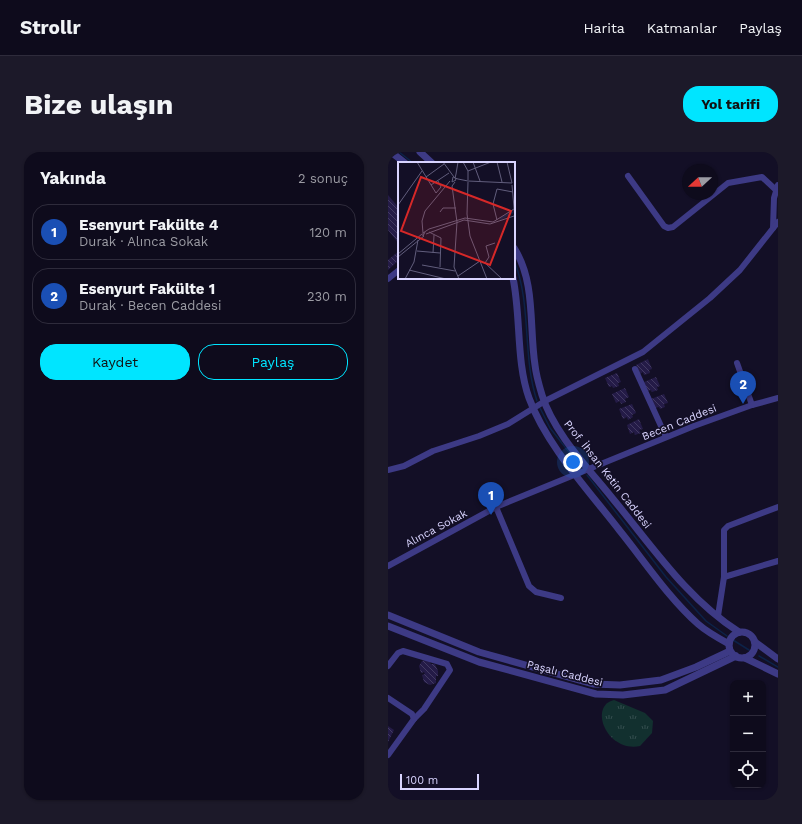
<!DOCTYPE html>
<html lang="tr">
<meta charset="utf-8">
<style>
body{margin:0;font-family:"Work Sans",sans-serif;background:#1c1929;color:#f1f3f6}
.controls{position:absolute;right:12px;bottom:12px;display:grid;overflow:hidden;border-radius:8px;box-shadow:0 1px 3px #0004}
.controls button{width:36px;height:36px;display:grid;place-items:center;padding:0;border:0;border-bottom:1px solid #2e2b3b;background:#0e0b1c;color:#f1f3f6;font:20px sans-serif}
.compass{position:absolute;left:294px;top:12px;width:36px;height:36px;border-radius:50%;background:#0e0b1c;box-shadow:0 1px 3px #0004;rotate:249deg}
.scale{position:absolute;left:12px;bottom:10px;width:79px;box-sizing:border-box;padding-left:4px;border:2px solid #d9d4ff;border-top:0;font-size:11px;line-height:14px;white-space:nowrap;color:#d9d4ff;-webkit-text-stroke:3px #130f26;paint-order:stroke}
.you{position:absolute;left:185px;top:310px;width:14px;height:14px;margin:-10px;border:3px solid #fff;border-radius:50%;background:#1a73e8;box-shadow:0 0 0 6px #1a73e833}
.badge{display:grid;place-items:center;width:26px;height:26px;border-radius:50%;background:#00e5ff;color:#fff;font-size:13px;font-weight:700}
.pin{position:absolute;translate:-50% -33px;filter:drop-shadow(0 1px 2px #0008)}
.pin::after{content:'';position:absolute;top:21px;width:14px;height:12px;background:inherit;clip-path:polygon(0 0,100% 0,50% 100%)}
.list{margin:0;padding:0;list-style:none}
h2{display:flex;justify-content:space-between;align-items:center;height:52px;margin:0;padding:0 16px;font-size:17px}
h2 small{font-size:13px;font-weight:400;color:#9b9ba3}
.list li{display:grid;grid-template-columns:26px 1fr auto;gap:12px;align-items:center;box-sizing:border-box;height:56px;margin:0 8px 8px;padding:0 8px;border:1px solid #2e2b3b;border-radius:16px}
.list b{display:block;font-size:15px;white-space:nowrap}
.list p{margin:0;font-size:13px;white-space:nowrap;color:#9b9ba3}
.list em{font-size:13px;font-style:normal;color:#9b9ba3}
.actions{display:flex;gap:8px;padding:12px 16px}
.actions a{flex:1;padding:9px 0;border:1px solid #00e5ff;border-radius:16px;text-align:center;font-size:14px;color:#00e5ff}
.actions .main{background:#00e5ff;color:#111}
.icon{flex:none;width:22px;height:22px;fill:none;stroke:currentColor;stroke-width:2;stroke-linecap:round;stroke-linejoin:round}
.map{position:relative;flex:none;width:390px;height:648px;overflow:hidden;border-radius:16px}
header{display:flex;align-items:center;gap:24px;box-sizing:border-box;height:56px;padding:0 20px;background:#0e0b1c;border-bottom:1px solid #2e2b3b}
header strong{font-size:19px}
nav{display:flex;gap:22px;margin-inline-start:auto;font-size:14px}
.intro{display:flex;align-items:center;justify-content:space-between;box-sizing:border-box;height:96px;padding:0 24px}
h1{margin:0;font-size:28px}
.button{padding:10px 18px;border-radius:16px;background:#00e5ff;color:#111;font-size:14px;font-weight:700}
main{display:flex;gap:24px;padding:0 24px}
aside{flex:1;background:#0e0b1c;border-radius:16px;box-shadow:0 1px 3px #0004}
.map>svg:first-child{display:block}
.grass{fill:url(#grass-tufts)}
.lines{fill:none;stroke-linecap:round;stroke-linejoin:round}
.stream{stroke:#0c2248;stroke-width:1.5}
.building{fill:url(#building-back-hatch)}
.minor{stroke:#3d3a85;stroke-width:6}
.tertiary{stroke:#3d3a85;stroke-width:7}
.labels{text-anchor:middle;stroke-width:3.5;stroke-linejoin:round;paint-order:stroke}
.street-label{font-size:11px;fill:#d9d4ff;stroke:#130f26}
.inset-river{fill:none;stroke:#0c2248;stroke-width:2}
.inset-road{fill:none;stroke:#625e7d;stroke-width:1}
.view{fill:#d62828;fill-opacity:0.15;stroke:#d62828;stroke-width:2}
.inset-edge{fill:none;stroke:#d9d4ff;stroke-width:2}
</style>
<header>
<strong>Strollr</strong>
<nav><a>Harita</a><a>Katmanlar</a><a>Paylaş</a></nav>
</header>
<div class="intro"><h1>Bize ulaşın</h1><a class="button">Yol tarifi</a></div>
<main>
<aside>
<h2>Yakında<small>2 sonuç</small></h2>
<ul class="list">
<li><span class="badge" style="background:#1a4fb4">1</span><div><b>Esenyurt Fakülte 4</b><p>Durak · Alınca Sokak</p></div><em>120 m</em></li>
<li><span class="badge" style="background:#1a4fb4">2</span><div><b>Esenyurt Fakülte 1</b><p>Durak · Becen Caddesi</p></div><em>230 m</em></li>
</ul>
<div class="actions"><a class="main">Kaydet</a><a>Paylaş</a></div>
</aside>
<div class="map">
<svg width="390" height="648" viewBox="0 0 390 648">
<defs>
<pattern id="grass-tufts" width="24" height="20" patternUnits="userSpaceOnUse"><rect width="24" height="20" fill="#12302f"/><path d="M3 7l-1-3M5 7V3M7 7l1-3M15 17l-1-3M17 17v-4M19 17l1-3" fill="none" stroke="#344d4e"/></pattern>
<pattern id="building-back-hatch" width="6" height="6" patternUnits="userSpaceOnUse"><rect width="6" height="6" fill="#241b47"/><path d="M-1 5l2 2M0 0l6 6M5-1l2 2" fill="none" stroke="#433b63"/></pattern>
</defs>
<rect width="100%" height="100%" fill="#130f26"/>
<path class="grass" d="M226 548 257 561 265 569 264 581 252 594C219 601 200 554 226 548Z"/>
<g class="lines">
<g class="stream">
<polyline points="11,0 25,11"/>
<path d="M126 108C144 153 134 204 149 249"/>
<polyline points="152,256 162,276 192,314"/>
<polyline points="199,323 278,425 318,469 339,484"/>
<polyline points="345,488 361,498"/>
<polyline points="371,504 390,515"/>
</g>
</g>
<g class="building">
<polygon points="0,43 11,56 11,92 0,78"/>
<polygon points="11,99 11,108 0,118 0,108"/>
<polygon points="260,207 264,217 261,218 262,221 256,223 255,220 252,222 248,213"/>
<polygon points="229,221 233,230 230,231 231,234 225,236 224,234 221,235 217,226"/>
<polygon points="268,225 272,234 269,235 270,238 264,240 263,238 260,239 256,230"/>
<polygon points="237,236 241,245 237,247 238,250 233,252 232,249 228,251 224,242"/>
<polygon points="276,242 280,251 276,252 277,255 272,257 271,255 267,256 263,247"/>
<polygon points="244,252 248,261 244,263 245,265 240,268 239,265 235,267 231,257"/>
<polygon points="251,267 255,277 251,278 253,281 247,283 246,280 242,282 239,273"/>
<polygon points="40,507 43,512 47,512 50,519 50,524 48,524 48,531 42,533 36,530 34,523 37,522 36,520 33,521 31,514 34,509"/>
<polygon points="0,574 6,578 0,590"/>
</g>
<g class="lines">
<g class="minor">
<polyline points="240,24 276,74 280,76 285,75 340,31 374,25 388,38"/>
<polyline points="385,76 386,46 390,33"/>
<polyline points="0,127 11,118"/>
<polyline points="349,211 364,253"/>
<polyline points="247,217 278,285"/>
<polyline points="0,318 16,314 45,299 91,284 120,272 157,249 255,200 322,146 352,118 390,70"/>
<polyline points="108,355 141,434 148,440 173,446"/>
<polyline points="0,414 108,355 306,274 364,253 390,246"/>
<polyline points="336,425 390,409"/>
<polyline points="330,464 336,425 336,378 340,374 390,355"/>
<polyline points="0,514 10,501 15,499 59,512 62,518 36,557 26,567 0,603"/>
<polyline points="0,546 24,562 26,567"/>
</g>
<g class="tertiary">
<polyline points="3,0 17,11"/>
<polyline points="32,0 44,11"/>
<path d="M126 96C148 130 141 175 147 213 148 223 151 233 154 243 165 280 201 317 225 347 264 394 299 447 351 480"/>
<path d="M125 126C133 164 128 210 141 246 158 293 202 340 232 379 257 410 280 445 310 472 319 480 330 486 341 492"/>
<polyline points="0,463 91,500 205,532 232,533 273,528 308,515 342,499"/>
<polyline points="0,474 91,510 208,542 235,543 277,538 348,504"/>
<circle cx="354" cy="493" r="13"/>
<polyline points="367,490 390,507"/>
<polyline points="357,506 390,522"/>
</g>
</g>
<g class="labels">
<g class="street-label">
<text transform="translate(291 270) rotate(-22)" y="4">Becen Caddesi</text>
<text transform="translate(220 322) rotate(52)" y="4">Prof. İhsan Ketin Caddesi</text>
<text transform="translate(48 376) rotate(-28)" y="4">Alınca Sokak</text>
<text transform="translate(177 521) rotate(14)" y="4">Paşalı Caddesi</text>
</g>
</g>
<g transform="translate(10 10)">
<rect width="117" height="117" fill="#130f26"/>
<path class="inset-river" d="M102 57 115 50"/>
<path class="inset-road" d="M19 0 38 31 43 25 40 19M45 0 56 15M60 0 58 12 57 16 58 18 54 20 55 15H56L57 16 60 17 70 19 114 21M65 0 70 9V18M75 0 82 19M99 0 104 20M109 0 114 21M70 9 93 0M28 15 46 2M57 20 54 24 59 60 56 105 61 117M70 20 69 52 72 74 89 117M33 23 51 11M114 23 117 57M0 43 24 9M42 50 45 46H58M99 58 95 42 99 27 115 30M27 70 25 74V71L31 67 67 56 95 60 116 47M31 70 43 76 42 105M25 71 24 59 27 49 52 19M28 72 66 58 92 62 116 54M19 89 42 91M35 91 36 73M0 92 24 72M0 95 26 74M86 100 104 117M87 101 91 95 88 84 97 81M24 103 57 109M11 108 48 117M60 114 82 99M7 117 16 100 20 78"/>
<path class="view" d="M23 15 113 49 92 103 3 69Z"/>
<rect width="117" height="117" class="inset-edge"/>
</g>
</svg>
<div class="controls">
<button>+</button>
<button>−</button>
<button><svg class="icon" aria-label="locate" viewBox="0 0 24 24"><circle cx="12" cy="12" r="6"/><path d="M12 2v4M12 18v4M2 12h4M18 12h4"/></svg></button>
</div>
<svg class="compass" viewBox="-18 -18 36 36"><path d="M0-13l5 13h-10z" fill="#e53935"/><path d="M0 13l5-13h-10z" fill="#9b9ba3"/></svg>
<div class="scale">100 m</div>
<div class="you"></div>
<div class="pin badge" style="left:103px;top:363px;background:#1a4fb4">1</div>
<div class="pin badge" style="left:355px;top:252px;background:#1a4fb4">2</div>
</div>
</main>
